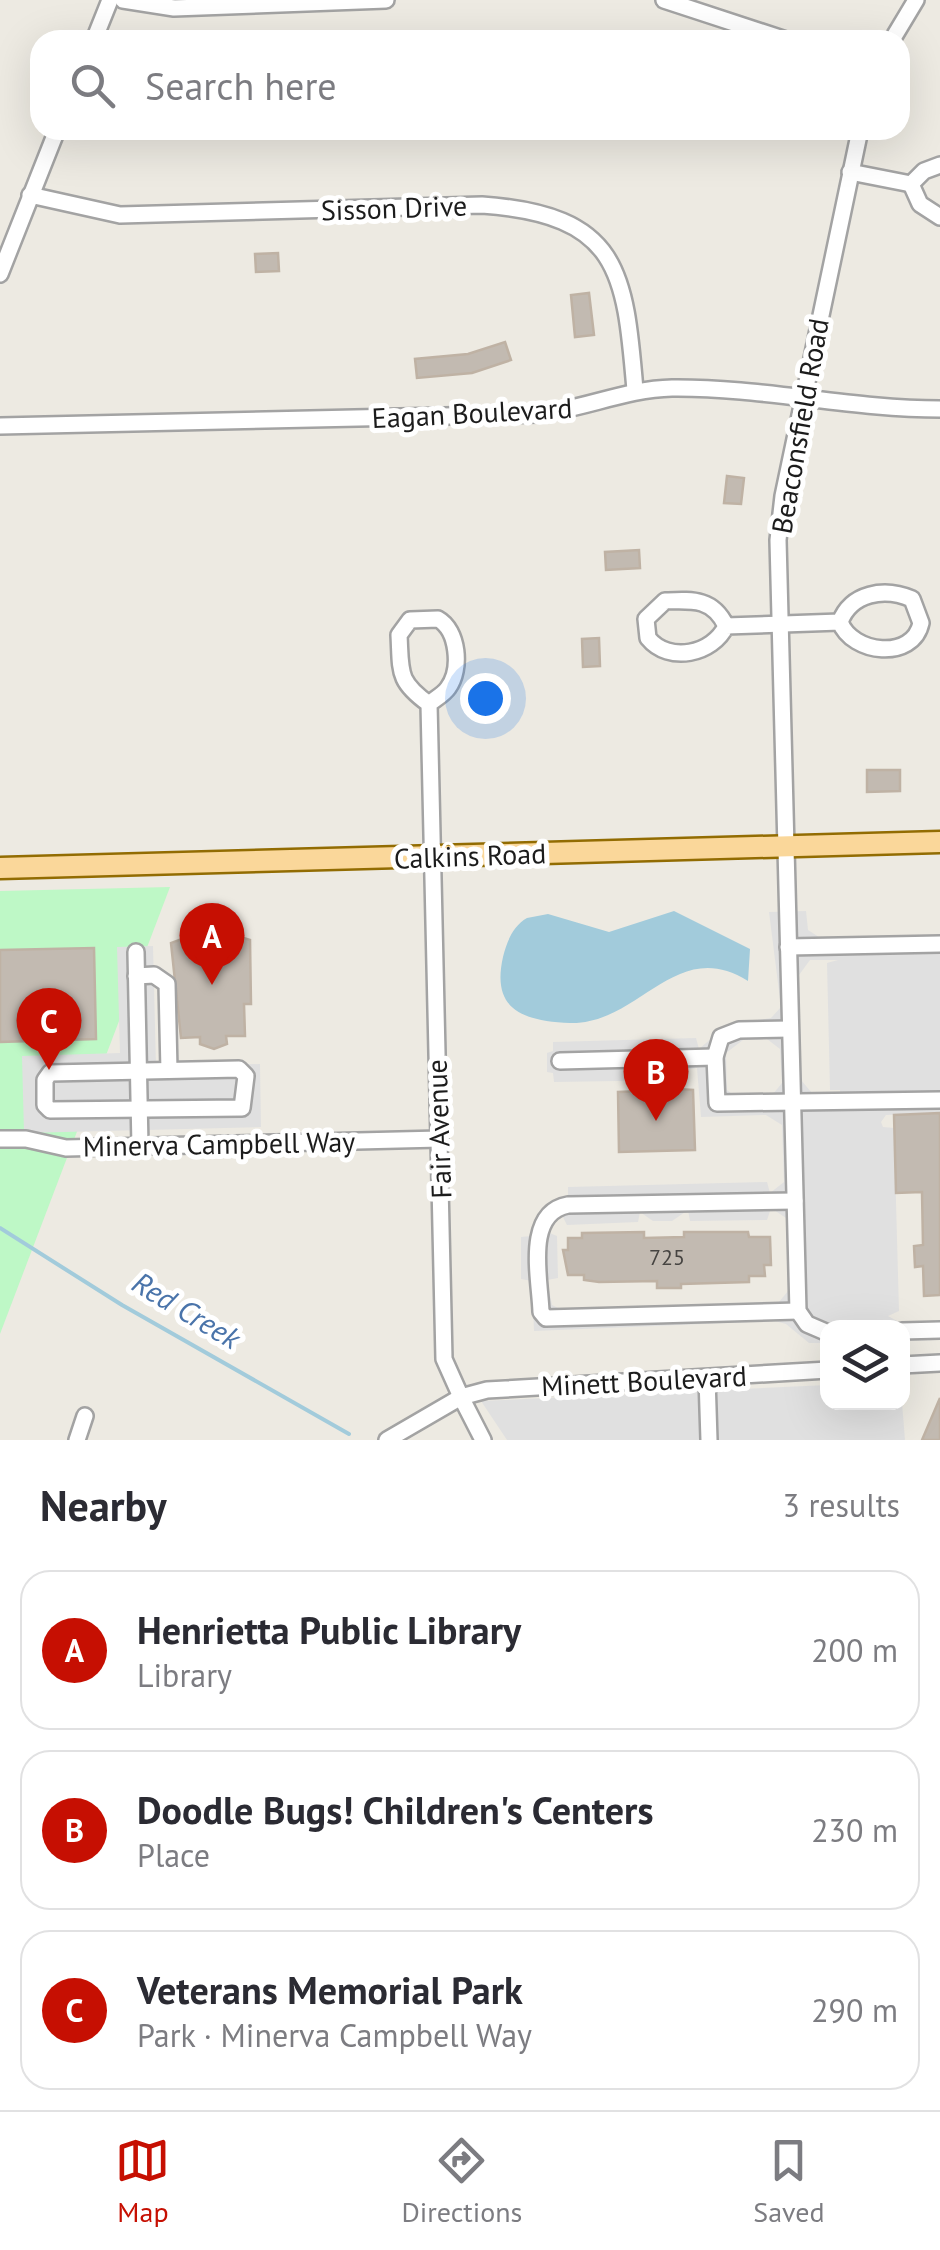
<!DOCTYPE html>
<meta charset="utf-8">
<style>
body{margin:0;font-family:"PT Sans",sans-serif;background:#f2f2f3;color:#2b2b33}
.controls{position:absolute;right:30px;bottom:30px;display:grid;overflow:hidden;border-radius:20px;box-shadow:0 10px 40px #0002}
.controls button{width:90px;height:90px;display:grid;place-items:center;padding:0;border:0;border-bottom:2px solid #e1e1e2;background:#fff;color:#2b2b33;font:50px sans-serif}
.you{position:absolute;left:485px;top:698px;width:35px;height:35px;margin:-25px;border:8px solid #fff;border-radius:50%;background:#1a73e8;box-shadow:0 0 0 15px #1a73e833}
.badge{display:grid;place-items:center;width:65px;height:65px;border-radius:50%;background:#c60f02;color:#fff;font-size:32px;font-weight:700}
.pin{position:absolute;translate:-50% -82px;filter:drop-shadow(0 2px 5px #0008)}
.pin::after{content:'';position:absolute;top:52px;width:35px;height:30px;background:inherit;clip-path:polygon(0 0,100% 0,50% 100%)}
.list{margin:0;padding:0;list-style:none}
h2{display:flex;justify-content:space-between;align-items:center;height:130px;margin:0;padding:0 40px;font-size:42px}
h2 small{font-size:32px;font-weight:400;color:#7c7c81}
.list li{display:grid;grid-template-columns:65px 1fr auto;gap:30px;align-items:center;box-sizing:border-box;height:160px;margin:0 20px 20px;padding:0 20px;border:2px solid #e1e1e2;border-radius:30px}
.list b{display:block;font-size:38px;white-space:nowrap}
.list p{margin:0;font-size:32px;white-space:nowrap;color:#7c7c81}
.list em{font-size:32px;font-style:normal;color:#7c7c81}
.icon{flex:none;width:55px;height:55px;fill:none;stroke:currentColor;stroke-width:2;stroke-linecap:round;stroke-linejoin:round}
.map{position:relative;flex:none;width:940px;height:1440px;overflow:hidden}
.search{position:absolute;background:#fff;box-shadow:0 10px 40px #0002;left:30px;right:30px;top:30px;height:110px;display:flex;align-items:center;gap:25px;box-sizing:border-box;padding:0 35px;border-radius:30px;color:#7c7c81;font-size:38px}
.sheet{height:670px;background:#fff}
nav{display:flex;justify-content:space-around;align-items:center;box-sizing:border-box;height:140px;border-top:2px solid #e1e1e2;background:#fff;font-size:28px;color:#7c7c81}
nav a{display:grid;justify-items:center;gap:5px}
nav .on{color:#c60f02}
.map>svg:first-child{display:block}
.park{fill:#bef8c6}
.parking{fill:#e0e0e0;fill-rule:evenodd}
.water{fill:#a2cbdb}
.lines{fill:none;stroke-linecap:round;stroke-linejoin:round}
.stream{stroke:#a2cbdb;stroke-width:4}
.building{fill:#c2bab1;stroke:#bfb2a4;stroke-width:2.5}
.minor-casing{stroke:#a3a3a3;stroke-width:20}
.major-casing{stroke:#926c02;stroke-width:25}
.minor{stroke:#fff;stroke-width:15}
.major{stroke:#fad79a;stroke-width:20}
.labels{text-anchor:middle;stroke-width:10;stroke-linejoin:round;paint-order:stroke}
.number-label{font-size:22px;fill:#464441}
.street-label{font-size:28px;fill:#1c1c1c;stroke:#fff}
.water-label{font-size:30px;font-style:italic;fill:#4a74aa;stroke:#fff}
</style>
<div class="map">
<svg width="940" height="1440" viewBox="0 0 940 1440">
<rect width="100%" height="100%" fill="#edeae2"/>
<polygon class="park" points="170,887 0,1334 0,891"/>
<g class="parking">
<path d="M806 911 808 930 822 939 940 936V1113L886 1115 881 1122 883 1127 894 1128 899 1311 888 1316 899 1322 940 1321V1340L903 1341 902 1328H828L827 1343H809L786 1324 775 1321 534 1331 532 1281 521 1279V1237L531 1236 535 1220 548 1205 568 1198V1187L767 1182 770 1193 784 1182 782 1125 766 1115 701 1117 697 1068 683 1070 682 1080 554 1082 553 1073 547 1072V1053L553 1051V1042L696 1038 699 1049 727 1025 771 1018 781 1007 769 912ZM810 960H838L827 963 830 1090H840V1094L812 1093 801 1080 799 975ZM743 1040 767 1039 780 1049 782 1083 773 1094 736 1097 727 1090 726 1053ZM771 1208 786 1218 788 1291 779 1302 562 1310 552 1305 547 1280 558 1278 557 1236 547 1232 562 1215 567 1225 638 1222 640 1212 653 1221H672L688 1210 690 1221 767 1220Z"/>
<polygon points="153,946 156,1067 260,1064 261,1127 24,1133 22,1056 120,1053 117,947"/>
<polygon points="827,1385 828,1402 902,1403 905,1440 507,1440 481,1401"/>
</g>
<path class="water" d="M674 911 750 949 748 981C676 935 639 1025 570 1023 523 1021 491 1010 503 957 507 941 513 926 527 918L548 914 609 932Z"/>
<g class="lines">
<polyline class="stream" points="0,1228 122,1305 349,1434"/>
</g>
<g class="building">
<polygon points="278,253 279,271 256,272 255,254"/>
<polygon points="589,293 594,335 575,337 571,295"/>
<polygon points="505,342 511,360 472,373 417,378 415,359 468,354"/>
<polygon points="727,476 744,478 741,504 724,503"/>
<polygon points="639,550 640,568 606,570 605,552"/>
<polygon points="599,638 600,666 583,667 582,639"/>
<polygon points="867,770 900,770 900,791 867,792"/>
<polygon points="211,928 250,940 251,1004 244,1004 245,1036 226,1036 227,1044 214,1049 200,1044 200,1037 181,1038 171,943"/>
<polygon points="94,948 96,1039 0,1042 0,950"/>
<polygon points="644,1087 693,1090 695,1150 619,1152 618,1092 644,1091"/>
<polygon points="940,1113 940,1295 924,1296 923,1266 915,1267 914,1246 923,1245 922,1192 896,1193 894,1115"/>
<polygon points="644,1232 644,1238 684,1237 684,1232 748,1232 749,1237 770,1237 771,1265 764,1265 765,1276 749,1276 749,1282 681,1284 681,1288 657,1288 657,1281 599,1282 584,1280 584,1275 568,1275 563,1250 568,1250 568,1238 582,1238 582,1233"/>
<polygon points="940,1398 940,1440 922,1440"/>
</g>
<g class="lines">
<defs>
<g id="minor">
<polyline points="123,0 174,8 386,0"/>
<polyline points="664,0 786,40"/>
<polyline points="94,40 110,0"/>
<polyline points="892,40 916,0"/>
<polyline points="850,172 911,184"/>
<polyline points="911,184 920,204 940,217"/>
<polyline points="911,184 924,171 940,165"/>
<path d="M30 195 120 215 482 205C619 215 625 270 635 390"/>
<polyline points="0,274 57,130"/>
<path d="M0 426 538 414C584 409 626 389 672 388 761 387 851 409 940 409"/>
<path d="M726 626C713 654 669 664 648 638L646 619 665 601C692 600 713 598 726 626L840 622C852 654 913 661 921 623L912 599C884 587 851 593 840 622"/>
<path d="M429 704C397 681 401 672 399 635L410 620 438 619C458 630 462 669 448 688 444 694 435 699 429 704L444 1359 461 1397 487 1390 828 1370"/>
<polyline points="788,947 940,944"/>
<polyline points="136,952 140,1146"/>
<polyline points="136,976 154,975 167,984 169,1070"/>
<polyline points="790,1029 739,1030 721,1037 715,1057 717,1103 940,1100"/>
<polyline points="560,1061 715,1057"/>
<polygon points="239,1069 246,1076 242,1108 50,1110 45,1105 45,1080 50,1073"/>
<polyline points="0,1139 26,1139 66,1148 440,1139"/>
<path d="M795 1201 568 1205C524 1213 540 1279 541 1312L546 1318 798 1311"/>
<polyline points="902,1331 940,1330"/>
<polyline points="828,1333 807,1324 798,1311 778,540 783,496 860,130"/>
<polyline points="902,1365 940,1363"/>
<polyline points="707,1378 709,1440"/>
<polyline points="77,1440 85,1416"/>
<polyline points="387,1440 461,1397 483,1440"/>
</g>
<polyline id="major" points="0,868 940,842"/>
</defs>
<use href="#minor" class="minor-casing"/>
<use href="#major" class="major-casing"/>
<use href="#minor" class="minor"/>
<use href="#major" class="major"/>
</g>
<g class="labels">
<g class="number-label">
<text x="667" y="1265">725</text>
</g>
<g class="street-label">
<text transform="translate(394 208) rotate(-2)" y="10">Sisson Drive</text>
<text transform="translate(472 413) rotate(-3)" y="10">Eagan Boulevard</text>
<text transform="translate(800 426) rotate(-80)" y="10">Beaconsfield Road</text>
<text transform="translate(470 856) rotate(-2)" y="10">Calkins Road</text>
<text transform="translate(439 1129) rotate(-92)" y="10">Fair Avenue</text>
<text transform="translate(219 1144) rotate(-1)" y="10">Minerva Campbell Way</text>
<text transform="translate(644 1381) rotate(-3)" y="10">Minett Boulevard</text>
</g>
<g class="water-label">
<text transform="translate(186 1311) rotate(31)" y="10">Red Creek</text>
</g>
</g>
</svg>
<div class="controls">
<button><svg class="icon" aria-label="layers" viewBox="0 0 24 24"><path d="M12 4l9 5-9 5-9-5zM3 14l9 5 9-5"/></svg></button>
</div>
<div class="you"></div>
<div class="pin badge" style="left:212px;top:985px">A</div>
<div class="pin badge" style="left:656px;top:1121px">B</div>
<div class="pin badge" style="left:49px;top:1070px">C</div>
<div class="search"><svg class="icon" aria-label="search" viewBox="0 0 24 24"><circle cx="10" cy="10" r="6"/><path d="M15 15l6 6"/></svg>Search here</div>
</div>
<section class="sheet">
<h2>Nearby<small>3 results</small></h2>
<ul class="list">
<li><span class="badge">A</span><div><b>Henrietta Public Library</b><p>Library</p></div><em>200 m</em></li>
<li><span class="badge">B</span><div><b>Doodle Bugs! Children's Centers</b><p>Place</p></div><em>230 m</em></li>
<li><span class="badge">C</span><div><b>Veterans Memorial Park</b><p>Park · Minerva Campbell Way</p></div><em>290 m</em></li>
</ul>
</section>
<nav>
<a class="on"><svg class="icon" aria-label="map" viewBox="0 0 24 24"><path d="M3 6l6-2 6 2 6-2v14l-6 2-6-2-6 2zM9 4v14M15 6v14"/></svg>Map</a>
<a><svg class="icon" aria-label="directions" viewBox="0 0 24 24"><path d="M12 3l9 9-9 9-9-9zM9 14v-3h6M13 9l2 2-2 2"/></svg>Directions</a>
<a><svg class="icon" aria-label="saved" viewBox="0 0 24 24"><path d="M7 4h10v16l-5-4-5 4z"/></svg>Saved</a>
</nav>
